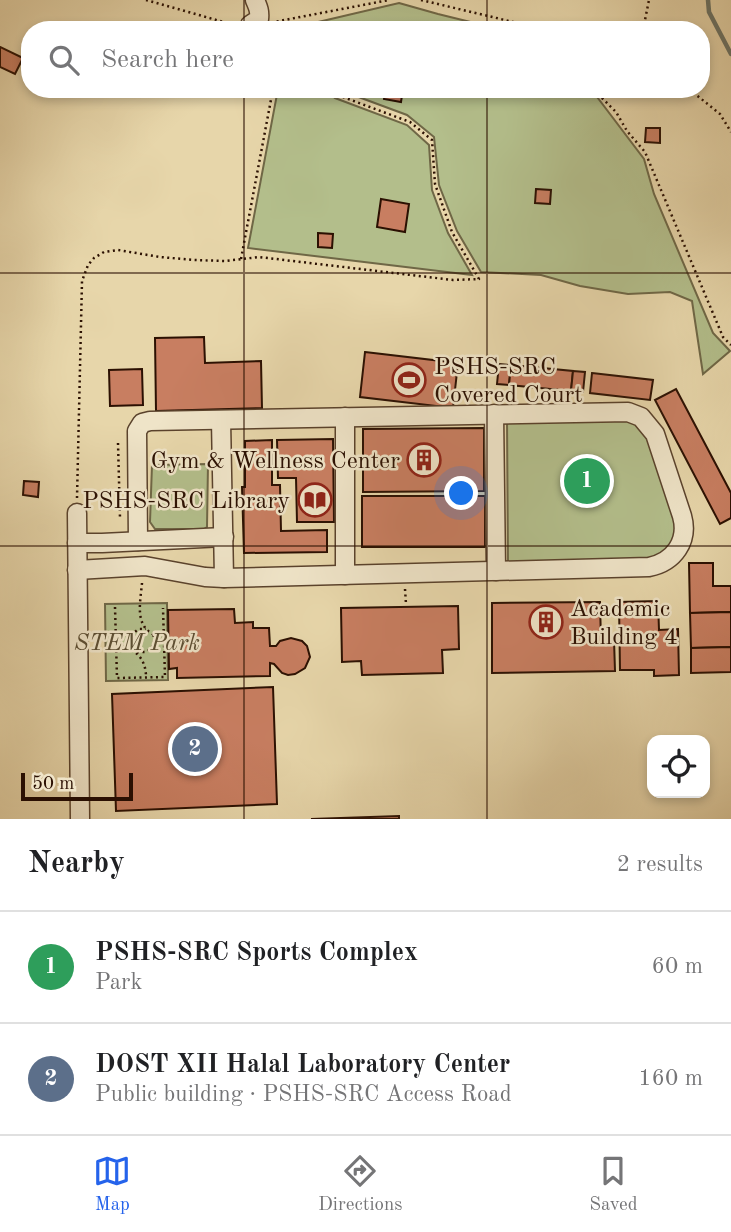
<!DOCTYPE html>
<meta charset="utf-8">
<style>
body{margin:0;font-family:"Old Standard TT",serif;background:#f6f6f6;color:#202124}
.controls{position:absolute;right:21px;bottom:21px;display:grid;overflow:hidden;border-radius:14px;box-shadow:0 4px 10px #0003}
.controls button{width:63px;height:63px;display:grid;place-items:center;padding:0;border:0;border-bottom:2px solid #e0e0e0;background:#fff;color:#202124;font:35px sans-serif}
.scale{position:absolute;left:21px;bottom:18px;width:112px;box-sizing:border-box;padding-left:7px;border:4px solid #2b1002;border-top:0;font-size:19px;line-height:24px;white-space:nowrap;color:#2b1002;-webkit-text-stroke:5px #efe4c8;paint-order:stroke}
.you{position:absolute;left:462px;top:494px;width:24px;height:24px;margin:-18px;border:5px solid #fff;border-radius:50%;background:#1a73e8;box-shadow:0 0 0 10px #1a73e833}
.badge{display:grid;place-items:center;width:46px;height:46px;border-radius:50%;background:#2563eb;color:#fff;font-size:23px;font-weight:700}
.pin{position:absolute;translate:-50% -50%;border:4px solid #fff;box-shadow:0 2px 7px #0006}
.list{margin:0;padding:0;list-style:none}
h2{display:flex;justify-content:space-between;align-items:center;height:91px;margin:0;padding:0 28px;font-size:30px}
h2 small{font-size:23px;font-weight:400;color:#757577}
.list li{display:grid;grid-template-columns:46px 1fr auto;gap:21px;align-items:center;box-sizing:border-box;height:112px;padding:0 28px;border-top:2px solid #e0e0e0}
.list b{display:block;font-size:26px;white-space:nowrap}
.list p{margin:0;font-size:23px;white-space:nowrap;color:#757577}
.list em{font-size:23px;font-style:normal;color:#757577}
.icon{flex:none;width:38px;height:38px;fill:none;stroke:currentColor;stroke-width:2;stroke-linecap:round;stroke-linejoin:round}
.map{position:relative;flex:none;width:731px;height:819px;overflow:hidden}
.search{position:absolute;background:#fff;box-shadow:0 4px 10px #0003;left:21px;right:21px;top:21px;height:77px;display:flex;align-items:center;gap:18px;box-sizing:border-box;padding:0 24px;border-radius:28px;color:#757577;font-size:26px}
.sheet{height:315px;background:#fff}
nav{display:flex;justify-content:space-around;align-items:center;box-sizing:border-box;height:98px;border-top:2px solid #e0e0e0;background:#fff;font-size:19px;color:#757577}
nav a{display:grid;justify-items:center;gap:4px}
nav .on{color:#2563eb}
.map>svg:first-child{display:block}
.green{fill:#b3be8b;stroke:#6f6746;stroke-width:2}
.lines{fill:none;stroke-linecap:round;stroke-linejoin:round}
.stream{stroke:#6c7568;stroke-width:4.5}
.building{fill:#c87e61;stroke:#2b1002;stroke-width:2}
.minor-casing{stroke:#5a422c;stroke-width:21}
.path{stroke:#2b1002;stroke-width:2.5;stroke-dasharray:2 3.5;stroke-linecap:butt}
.minor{stroke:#efe4c8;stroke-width:18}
.grid{fill:none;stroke:#2b1002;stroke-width:2;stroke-opacity:0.55}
.labels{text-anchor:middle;stroke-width:5;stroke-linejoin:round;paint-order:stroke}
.poi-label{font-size:24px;fill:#2b1002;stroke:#efe4c8;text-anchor:start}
.park-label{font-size:24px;font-style:italic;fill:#5b4d32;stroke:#efe4c8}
</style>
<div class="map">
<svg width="731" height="819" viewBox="0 0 731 819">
<rect width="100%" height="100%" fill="#e7d6aa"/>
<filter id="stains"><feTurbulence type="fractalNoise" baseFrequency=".00286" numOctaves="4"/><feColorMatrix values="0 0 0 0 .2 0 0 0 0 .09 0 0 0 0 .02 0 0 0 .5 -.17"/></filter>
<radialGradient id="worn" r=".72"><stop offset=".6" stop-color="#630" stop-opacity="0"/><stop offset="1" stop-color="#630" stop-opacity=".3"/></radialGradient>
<g class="green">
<polygon points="399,3 438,14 503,30 284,30"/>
<polygon points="278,89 324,89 335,98 407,125 429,145 432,190 448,233 472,275 248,248"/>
<polygon points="337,89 591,89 644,159 654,194 713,333 730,351 703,374 692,301 670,292 628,294 580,286 541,275 481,272 457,231 439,185 434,137 407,115"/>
<polygon points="620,416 643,426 679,518 678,540 652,561 508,565 507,419"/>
<polygon points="208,464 207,527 204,529 155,529 150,522 152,465"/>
<polygon points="167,603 168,680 106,681 105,604"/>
</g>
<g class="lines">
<polyline class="stream" points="708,0 709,12 731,54"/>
</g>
<g class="building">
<polygon points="0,47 23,58 15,74 0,67"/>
<polygon points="381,89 403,89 401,102 384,99 385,90"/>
<polygon points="646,128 660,128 660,143 645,142"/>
<polygon points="536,189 551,190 550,204 535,203"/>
<polygon points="381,199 409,204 405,232 377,227"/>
<polygon points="318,233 333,234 332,248 318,247"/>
<polygon points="204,337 205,363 261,361 262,408 156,411 155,338"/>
<polygon points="365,352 458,363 453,408 360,397"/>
<polygon points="499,364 511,365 509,385 497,384"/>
<polygon points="511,365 573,371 571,391 509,385"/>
<polygon points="142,369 143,405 110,406 109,370"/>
<polygon points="573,371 585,372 583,392 571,391"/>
<polygon points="592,373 653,380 650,400 590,393"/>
<polygon points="676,389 731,493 731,518 720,524 655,400"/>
<polygon points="484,428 484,491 363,492 363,429"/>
<polygon points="333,439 334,522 297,522 296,478 278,478 277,440"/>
<polygon points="272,440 272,485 280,485 281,531 327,530 327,552 244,553 242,487 245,487 245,441"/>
<polygon points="24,481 39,482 38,497 23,495"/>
<rect x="362" y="496" width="123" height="51"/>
<polygon points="689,563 713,563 713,586 731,586 731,612 690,613"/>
<polygon points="658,601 659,630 678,629 679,675 654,676 654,670 620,670 619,602"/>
<polygon points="600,602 601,641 614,640 615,671 492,673 492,603"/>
<polygon points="458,606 459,649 442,650 443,673 362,675 361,661 342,662 341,608"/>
<polygon points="234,609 235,623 253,622 253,628 269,628 270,646 276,646 280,641 291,638 302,641 307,646 310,657 305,668 295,674 288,675 282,673 274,664 270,663 270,676 177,678 177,668 169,669 168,610"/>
<polygon points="731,612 731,647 691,648 690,613"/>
<polygon points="731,647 731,672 691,673 691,648"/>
<polygon points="273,687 277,804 116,811 112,694"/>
<polygon points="399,816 399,819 311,819"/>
</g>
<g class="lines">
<defs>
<g id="minor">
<path d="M250 25 259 19C260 11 258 7 255 0"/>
<polyline points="494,414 496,571"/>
<polyline points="221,420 224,578"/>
<polyline points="77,513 80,819"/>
<polyline points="77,543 102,543 224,537"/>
<path d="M77 570 145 566 205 577 224 578 649 567C674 562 689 541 682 516L655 434 641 417 628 412 150 421 142 423 137 431 138 541"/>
<polyline points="345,575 345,417"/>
</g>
</defs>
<use href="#minor" class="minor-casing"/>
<g class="path">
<polyline points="146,0 234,25"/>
<polyline points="421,0 530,26 538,30"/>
<polyline points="276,30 274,22 389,0"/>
<polyline points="643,30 649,0"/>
<polyline points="596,89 597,93 616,112 627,131 645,152 723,337 731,345"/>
<polyline points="689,89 720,114 731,132"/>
<polyline points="241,259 273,89"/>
<polyline points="118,443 120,518"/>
<polyline points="77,498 82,281 88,265 94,258 104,252 118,250 160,257 194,260 225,261 259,257 453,280 479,279 452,232 435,184 432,140 410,122 335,94 330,89"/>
<path d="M142 583C140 606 133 631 163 638"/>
<polyline points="405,589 406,604"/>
<polyline points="115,607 117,678 165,677 163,608"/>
<path d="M116 645C134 647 146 658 146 677"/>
<path d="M132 647C130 639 131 634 139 629H146"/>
<path d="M137 652H146C153 648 156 642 153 634"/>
</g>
<use href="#minor" class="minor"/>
</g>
<path class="grid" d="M244 0V30M487 0V30M244 89V819M487 89V819M0 273H731M0 546H731"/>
<defs>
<symbol id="stadium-ring" viewBox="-11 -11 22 22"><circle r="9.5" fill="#efe4c8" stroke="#8f2418" stroke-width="1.5"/><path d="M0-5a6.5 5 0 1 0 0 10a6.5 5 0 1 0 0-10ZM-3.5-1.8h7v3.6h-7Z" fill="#8f2418"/></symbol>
<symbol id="building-ring" viewBox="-11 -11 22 22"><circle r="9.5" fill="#efe4c8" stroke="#8f2418" stroke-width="1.5"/><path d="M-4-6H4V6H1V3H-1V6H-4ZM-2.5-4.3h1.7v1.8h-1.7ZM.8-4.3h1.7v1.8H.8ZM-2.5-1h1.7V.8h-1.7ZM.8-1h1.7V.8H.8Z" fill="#8f2418"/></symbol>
<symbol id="library-ring" viewBox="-11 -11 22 22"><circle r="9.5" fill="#efe4c8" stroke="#8f2418" stroke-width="1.5"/><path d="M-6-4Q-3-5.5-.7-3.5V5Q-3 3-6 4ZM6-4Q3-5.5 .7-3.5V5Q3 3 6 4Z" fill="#8f2418"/></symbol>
</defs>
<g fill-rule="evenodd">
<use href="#stadium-ring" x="390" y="361" width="38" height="38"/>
<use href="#building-ring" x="405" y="441" width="38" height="38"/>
<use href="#library-ring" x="296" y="481" width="38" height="38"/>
<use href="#building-ring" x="527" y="603" width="38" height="38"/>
</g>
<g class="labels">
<g class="poi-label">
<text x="434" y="374">PSHS-SRC<tspan x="434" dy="28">Covered Court</tspan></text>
<text x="400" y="468" text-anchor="end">Gym &amp; Wellness Center</text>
<text x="290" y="508" text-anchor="end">PSHS-SRC Library</text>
<text x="570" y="616">Academic<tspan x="570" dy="28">Building 4</tspan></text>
</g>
<g class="park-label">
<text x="137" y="650">STEM Park</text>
</g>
</g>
<rect width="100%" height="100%" filter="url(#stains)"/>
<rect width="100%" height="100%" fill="url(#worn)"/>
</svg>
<div class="controls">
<button><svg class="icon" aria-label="locate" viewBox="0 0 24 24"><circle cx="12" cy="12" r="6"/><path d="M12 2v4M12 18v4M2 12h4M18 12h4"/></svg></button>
</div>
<div class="scale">50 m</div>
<div class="you"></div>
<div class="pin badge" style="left:587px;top:481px;background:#2e9e5b">1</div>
<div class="pin badge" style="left:195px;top:749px;background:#5c6f8a">2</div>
<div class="search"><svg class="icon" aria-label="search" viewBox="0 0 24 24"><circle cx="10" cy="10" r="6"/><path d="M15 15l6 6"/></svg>Search here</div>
</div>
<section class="sheet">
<h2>Nearby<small>2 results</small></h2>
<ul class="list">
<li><span class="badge" style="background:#2e9e5b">1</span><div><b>PSHS-SRC Sports Complex</b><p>Park</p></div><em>60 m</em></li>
<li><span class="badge" style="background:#5c6f8a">2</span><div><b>DOST XII Halal Laboratory Center</b><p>Public building · PSHS-SRC Access Road</p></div><em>160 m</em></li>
</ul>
</section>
<nav>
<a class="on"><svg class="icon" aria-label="map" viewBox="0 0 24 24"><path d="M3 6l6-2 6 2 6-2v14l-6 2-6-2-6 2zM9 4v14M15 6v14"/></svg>Map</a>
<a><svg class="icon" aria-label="directions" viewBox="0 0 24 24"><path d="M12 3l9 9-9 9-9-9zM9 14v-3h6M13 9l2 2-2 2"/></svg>Directions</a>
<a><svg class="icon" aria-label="saved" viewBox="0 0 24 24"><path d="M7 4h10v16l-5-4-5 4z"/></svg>Saved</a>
</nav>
